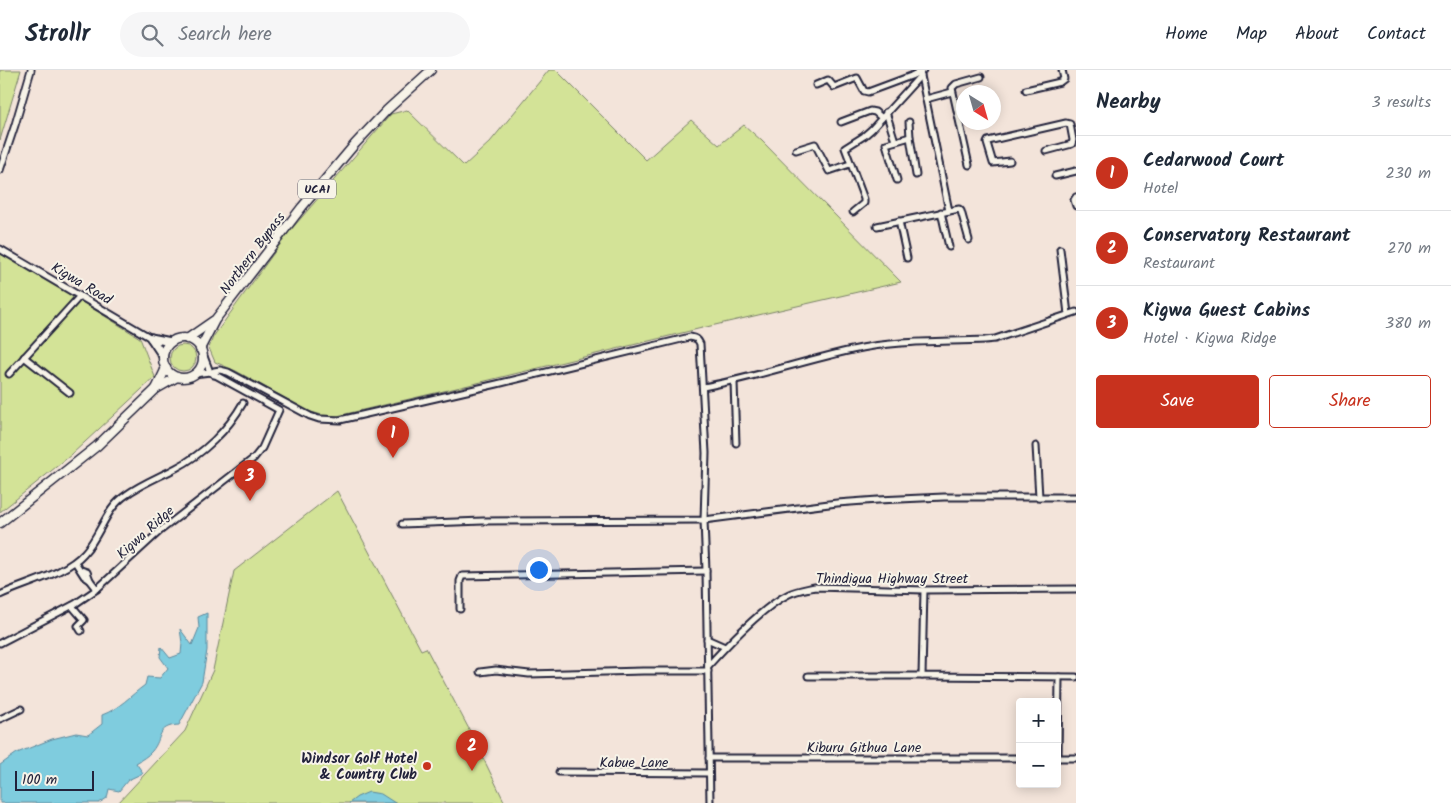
<!DOCTYPE html>
<meta charset="utf-8">
<style>
body{margin:0;font-family:Kalam,sans-serif;background:#f6f6f7;color:#1f2937}
.controls{position:absolute;right:15px;bottom:15px;display:grid;overflow:hidden;border-radius:5px;box-shadow:0 2px 12px #0003}
.controls button{width:45px;height:45px;display:grid;place-items:center;padding:0;border:0;border-bottom:1px solid #e0e1e3;background:#fff;color:#1f2937;font:25px sans-serif}
.compass{position:absolute;left:956px;top:15px;width:45px;height:45px;border-radius:50%;background:#fff;box-shadow:0 2px 12px #0003;rotate:143deg}
.scale{position:absolute;left:15px;bottom:12px;width:79px;box-sizing:border-box;padding-left:5px;border:2px solid #22223b;border-top:0;font-size:14px;line-height:18px;white-space:nowrap;color:#22223b;-webkit-text-stroke:4px #f7f3e8;paint-order:stroke}
.you{position:absolute;left:538px;top:499px;width:18px;height:18px;margin:-12px;border:4px solid #fff;border-radius:50%;background:#1a73e8;box-shadow:0 0 0 8px #1a73e833}
.badge{display:grid;place-items:center;width:32px;height:32px;border-radius:50%;background:#c8321e;color:#fff;font-size:16px;font-weight:700}
.pin{position:absolute;translate:-50% -41px;filter:drop-shadow(0 1px 2px #0008)}
.pin::after{content:'';position:absolute;top:26px;width:18px;height:15px;background:inherit;clip-path:polygon(0 0,100% 0,50% 100%)}
.list{margin:0;padding:0;list-style:none}
h2{display:flex;justify-content:space-between;align-items:center;height:65px;margin:0;padding:0 20px;font-size:21px}
h2 small{font-size:16px;font-weight:400;color:#747a83}
.list li{display:grid;grid-template-columns:32px 1fr auto;gap:15px;align-items:center;box-sizing:border-box;height:75px;padding:0 20px;border-top:1px solid #e0e1e3}
.list b{display:block;font-size:19px;white-space:nowrap}
.list p{margin:0;font-size:16px;white-space:nowrap;color:#747a83}
.list em{font-size:16px;font-style:normal;color:#747a83}
.actions{display:flex;gap:10px;padding:15px 20px}
.actions a{flex:1;padding:11px 0;border:1px solid #c8321e;border-radius:5px;text-align:center;font-size:18px;color:#c8321e}
.actions .main{background:#c8321e;color:#fff}
.icon{flex:none;width:28px;height:28px;fill:none;stroke:currentColor;stroke-width:2;stroke-linecap:round;stroke-linejoin:round}
.map{position:relative;flex:none;width:1076px;height:733px;overflow:hidden}
header{display:flex;align-items:center;gap:30px;box-sizing:border-box;height:70px;padding:0 25px;background:#fff;border-bottom:1px solid #e0e1e3}
header strong{font-size:24px}
nav{display:flex;gap:28px;margin-inline-start:auto;font-size:18px}
.search{width:350px;height:45px;background:#f6f6f7;display:flex;align-items:center;gap:12px;box-sizing:border-box;padding:0 18px;border-radius:28px;color:#747a83;font-size:19px}
main{display:flex}
aside{flex:1;background:#fff}
.map>svg:first-child{display:block}
.green{fill:#d3e397;stroke:#7a8269}
.water{fill:#7fccde;stroke:#5a889d}
.lines{fill:none;stroke-linecap:round;stroke-linejoin:round}
.minor-casing{stroke:#22223b;stroke-width:9}
.tertiary-casing{stroke:#22223b;stroke-width:9}
.secondary-casing{stroke:#22223b;stroke-width:11}
.primary-casing{stroke:#22223b;stroke-width:11}
.minor{stroke:#f7f3e8;stroke-width:5}
.tertiary{stroke:#f7f3e8;stroke-width:5.5}
.secondary{stroke:#f7f3e8;stroke-width:7}
.primary{stroke:#f7f3e8;stroke-width:8}
.poi-dot{fill:#c8321e;stroke:#f7f3e8;stroke-width:2}
.labels{text-anchor:middle;stroke-width:4;stroke-linejoin:round;paint-order:stroke}
.shield{fill:#f7f3e8;stroke:#62616f;stroke-width:1}
.shield-label{font-size:12px;font-weight:bold;fill:#22223b}
.street-label{font-size:14px;fill:#22223b;stroke:#f7f3e8}
.poi-label{font-size:14px;font-weight:bold;fill:#22223b;stroke:#f7f3e8;text-anchor:end}
</style>
<header>
<strong>Strollr</strong>
<div class="search"><svg class="icon" aria-label="search" viewBox="0 0 24 24"><circle cx="10" cy="10" r="6"/><path d="M15 15l6 6"/></svg>Search here</div>
<nav><a>Home</a><a>Map</a><a>About</a><a>Contact</a></nav>
</header>
<main>
<div class="map">
<svg width="1076" height="733" viewBox="0 0 1076 733">
<rect width="100%" height="100%" fill="#f3e4da"/>
<filter id="ink" filterUnits="userSpaceOnUse"><feTurbulence type="fractalNoise" baseFrequency=".02" numOctaves="2"/><feDisplacementMap in="SourceGraphic" scale="10" xChannelSelector="R" yChannelSelector="G"/><feConvolveMatrix kernelMatrix="1 2 1 2 8 2 1 2 1" color-interpolation-filters="sRGB"/></filter>
<g filter="url(#ink)">
<g class="green">
<polygon points="0,0 21,0 0,70"/>
<polygon points="549,0 556,0 646,90 691,50 719,75 744,55 762,71 901,212 702,258 465,316 337,346 322,345 308,341 236,301 215,292 209,278 213,267 289,162 391,44 407,40 464,96 490,72"/>
<polygon points="0,181 140,268 155,307 71,385 0,442"/>
<circle cx="183" cy="288" r="13"/>
<polygon points="337,421 421,580 426,578 470,661 505,733 118,733 185,661 213,600 234,501"/>
</g>
<g class="water">
<path d="M207 543V580L202 612 179 655C156 656 163 668 152 681 148 686 141 690 136 693L143 703 128 710 119 721 109 719 107 728 99 733H0V695L17 683 52 669 76 663 88 665 102 654V645C119 639 131 625 145 615L147 607 160 608 168 598 160 587 161 577 170 588 181 584 182 573 180 559 192 575 199 558 198 547Z"/>
<polygon points="369,722 381,724 395,733 349,733 357,727"/>
</g>
<g class="lines">
<defs>
<g id="minor">
<polyline points="920,1 949,141"/>
<polyline points="816,15 828,10 834,17 857,8 864,21 868,22 911,6 923,0"/>
<polyline points="1026,20 1060,12 1064,9 1062,0"/>
<polyline points="926,29 952,22"/>
<polyline points="886,42 895,71"/>
<polyline points="841,52 870,41 875,42 882,48"/>
<polyline points="909,52 910,67 916,105"/>
<polyline points="796,80 815,74 829,101 850,94"/>
<polyline points="1010,91 993,93 987,73 988,71 1066,53 1070,54 1073,70 1072,74 1046,81"/>
<polyline points="969,95 952,18 956,14 981,7"/>
<polyline points="1055,106 1076,101"/>
<polyline points="897,110 886,74 910,67"/>
<polyline points="1076,127 1074,130 1076,136"/>
<polyline points="853,142 864,133 864,129 845,78 864,66 872,59 921,5"/>
<polyline points="941,142 949,177"/>
<polyline points="899,151 907,188"/>
<polyline points="877,156 959,139 961,141 969,170"/>
<polyline points="1060,179 1068,244"/>
<polyline points="202,281 210,302"/>
<polyline points="24,287 70,323"/>
<polyline points="9,304 80,226"/>
<polyline points="194,304 210,302"/>
<path d="M214 305V301L220 300 228 302 310 346 319 349 340 350 497 314 690 267C696 268 698 269 700 274L706 383 704 450 706 501 710 733"/>
<polyline points="734,312 736,373"/>
<path d="M703 317C753 308 802 291 852 280 895 270 940 272 985 270L995 269 1076 242"/>
<polyline points="1036,376 1039,427"/>
<polyline points="402,454 483,451 704,450 837,433 878,430 944,427 1076,427"/>
<polyline points="75,492 84,506 90,510"/>
<polyline points="81,500 87,502 90,510 97,519"/>
<polyline points="924,520 922,606 1076,607"/>
<path d="M0 525C25 513 66 504 84 483 101 465 105 439 126 425 141 414 159 407 176 398 203 384 228 360 243 333"/>
<polyline points="72,536 84,550 78,556 81,561"/>
<polyline points="460,539 460,511 462,506 706,501"/>
<polyline points="707,569 725,577"/>
<polyline points="0,573 75,534 97,519 160,461 254,388 262,378 279,340 210,302"/>
<path d="M708 596C727 575 764 536 789 524 797 520 806 519 815 517L924 520 1076 519"/>
<polyline points="480,602 496,600 529,604 643,601 708,601"/>
<polyline points="808,606 922,606"/>
<polyline points="0,649 21,639"/>
<polyline points="709,688 1020,688"/>
<polyline points="1057,688 1076,688"/>
<polyline points="1058,688 1059,607"/>
<polyline points="559,702 709,703"/>
</g>
<g id="tertiary">
<polyline points="0,100 15,55 31,0"/>
<polyline points="0,179 151,268"/>
</g>
<g id="secondary">
<polyline points="151,268 163,286"/>
<polyline points="151,268 171,272"/>
</g>
<g id="primary">
<circle cx="183" cy="288" r="20"/>
<polyline points="187,269 213,251"/>
<polyline points="200,279 215,250 302,137 355,74 387,40 431,0"/>
<polyline points="156,319 166,298"/>
<polyline points="0,453 97,376 156,319 177,307"/>
</g>
</defs>
<use href="#minor" class="minor-casing"/>
<use href="#tertiary" class="tertiary-casing"/>
<use href="#secondary" class="secondary-casing"/>
<use href="#primary" class="primary-casing"/>
<use href="#minor" class="minor"/>
<use href="#tertiary" class="tertiary"/>
<use href="#secondary" class="secondary"/>
<use href="#primary" class="primary"/>
</g>
</g>
<circle class="poi-dot" cx="427" cy="696" r="5"/>
<g class="labels">
<rect class="shield" x="298" y="109.5" width="38" height="19" rx="4"/>
<g class="shield-label">
<text x="317" y="123">UCA1</text>
</g>
<g class="street-label">
<text transform="translate(252 183) rotate(-53)" y="5">Northern Bypass</text>
<text transform="translate(82 213) rotate(31)" y="5">Kigwa Road</text>
<text transform="translate(145 462) rotate(-42)" y="5">Kigwa Ridge</text>
<text x="892" y="513">Thindigua Highway Street</text>
<text x="864" y="682">Kiburu Githua Lane</text>
<text x="634" y="697">Kabue Lane</text>
</g>
<g class="poi-label">
<text x="417" y="693">Windsor Golf Hotel<tspan x="417" dy="16">&amp; Country Club</tspan></text>
</g>
</g>
</svg>
<div class="controls">
<button>+</button>
<button>−</button>
</div>
<svg class="compass" viewBox="-18 -18 36 36"><path d="M0-13l5 13h-10z" fill="#e53935"/><path d="M0 13l5-13h-10z" fill="#747a83"/></svg>
<div class="scale">100 m</div>
<div class="you"></div>
<div class="pin badge" style="left:393px;top:388px">1</div>
<div class="pin badge" style="left:472px;top:701px">2</div>
<div class="pin badge" style="left:250px;top:431px">3</div>
</div>
<aside>
<h2>Nearby<small>3 results</small></h2>
<ul class="list">
<li><span class="badge">1</span><div><b>Cedarwood Court</b><p>Hotel</p></div><em>230 m</em></li>
<li><span class="badge">2</span><div><b>Conservatory Restaurant</b><p>Restaurant</p></div><em>270 m</em></li>
<li><span class="badge">3</span><div><b>Kigwa Guest Cabins</b><p>Hotel · Kigwa Ridge</p></div><em>380 m</em></li>
</ul>
<div class="actions"><a class="main">Save</a><a>Share</a></div>
</aside>
</main>
